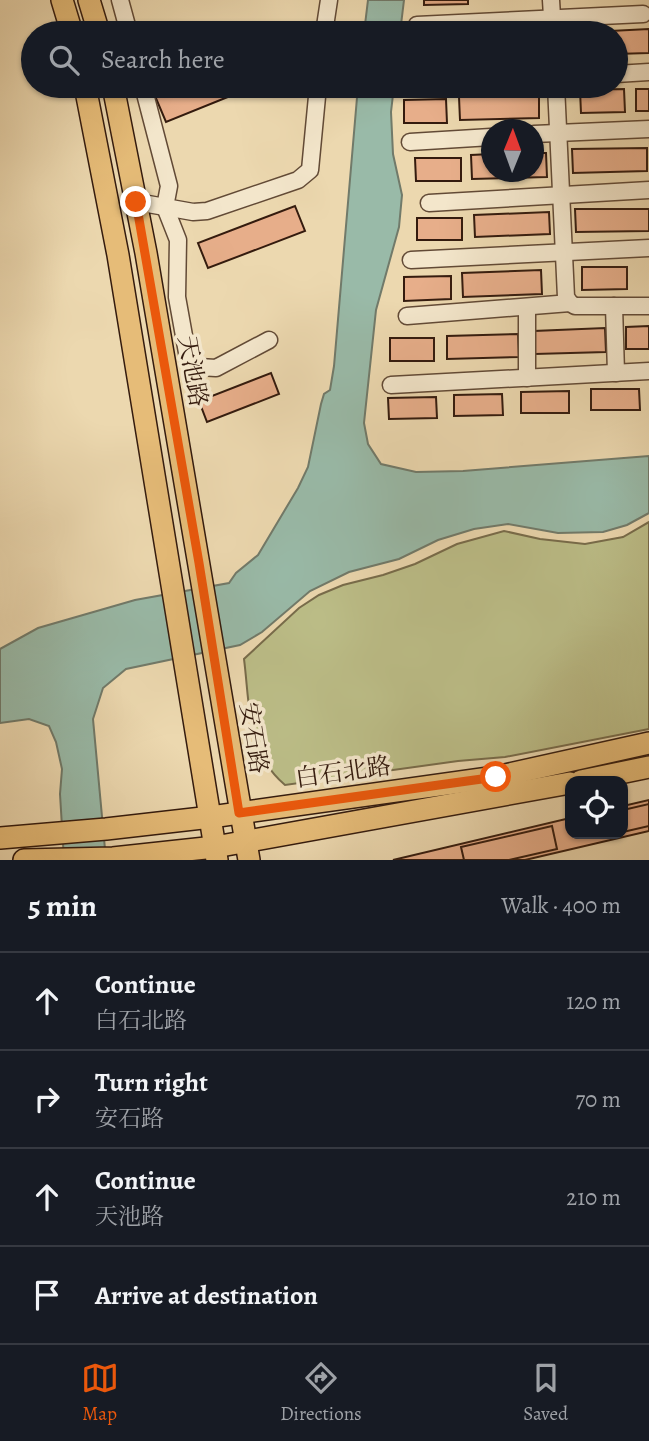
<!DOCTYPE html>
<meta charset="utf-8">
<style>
body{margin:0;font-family:Alegreya,"Noto Serif SC",serif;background:#20242c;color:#f1f3f6}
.controls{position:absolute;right:21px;bottom:21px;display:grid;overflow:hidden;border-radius:14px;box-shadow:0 2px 5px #0004}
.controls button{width:63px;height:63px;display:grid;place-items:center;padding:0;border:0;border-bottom:2px solid #363941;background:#171b24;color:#f1f3f6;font:35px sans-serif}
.compass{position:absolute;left:481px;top:119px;width:63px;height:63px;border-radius:50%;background:#171b24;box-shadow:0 2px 5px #0004;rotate:1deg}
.stop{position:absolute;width:21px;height:21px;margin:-16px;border:5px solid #ea580c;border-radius:50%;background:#fff}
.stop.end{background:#ea580c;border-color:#fff;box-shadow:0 2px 7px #0008}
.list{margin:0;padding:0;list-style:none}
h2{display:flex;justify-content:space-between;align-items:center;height:91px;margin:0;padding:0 28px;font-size:30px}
h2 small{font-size:23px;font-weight:400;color:#9ea1a6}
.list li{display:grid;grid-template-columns:46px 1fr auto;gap:21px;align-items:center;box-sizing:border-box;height:98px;padding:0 28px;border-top:2px solid #363941}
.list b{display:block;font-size:26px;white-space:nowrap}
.list p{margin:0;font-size:23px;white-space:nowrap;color:#9ea1a6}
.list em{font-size:23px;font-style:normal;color:#9ea1a6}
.icon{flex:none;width:38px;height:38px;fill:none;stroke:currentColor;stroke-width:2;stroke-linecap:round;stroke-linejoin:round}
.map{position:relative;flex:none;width:649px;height:860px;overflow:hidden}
.search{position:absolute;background:#171b24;box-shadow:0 2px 5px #0004;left:21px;right:21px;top:21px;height:77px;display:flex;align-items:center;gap:18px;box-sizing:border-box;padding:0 24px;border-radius:38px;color:#9ea1a6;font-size:26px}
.sheet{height:483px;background:#171b24}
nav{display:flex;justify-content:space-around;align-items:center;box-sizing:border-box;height:98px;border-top:2px solid #363941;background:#171b24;font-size:19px;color:#9ea1a6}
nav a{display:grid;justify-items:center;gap:4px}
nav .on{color:#ea580c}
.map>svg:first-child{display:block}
.green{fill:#bcbe88;stroke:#786c4b;stroke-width:2}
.water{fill:#99baa8;stroke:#717a6a;stroke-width:2}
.building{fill:#e7ae8a;stroke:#341b0e;stroke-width:2}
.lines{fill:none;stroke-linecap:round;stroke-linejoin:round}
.minor-casing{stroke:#624a36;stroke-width:19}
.major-casing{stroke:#341b0e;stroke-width:24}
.minor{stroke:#f3e6cb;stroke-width:16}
.major{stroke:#e6bc78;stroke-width:21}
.route{stroke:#ea580c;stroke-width:9}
.labels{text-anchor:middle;stroke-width:7;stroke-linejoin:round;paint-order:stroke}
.street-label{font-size:24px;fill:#341b0e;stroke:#f3e6cb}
</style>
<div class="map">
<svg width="649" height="860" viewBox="0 0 649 860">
<rect width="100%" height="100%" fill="#ecd8af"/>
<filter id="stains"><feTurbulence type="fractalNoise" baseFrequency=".00286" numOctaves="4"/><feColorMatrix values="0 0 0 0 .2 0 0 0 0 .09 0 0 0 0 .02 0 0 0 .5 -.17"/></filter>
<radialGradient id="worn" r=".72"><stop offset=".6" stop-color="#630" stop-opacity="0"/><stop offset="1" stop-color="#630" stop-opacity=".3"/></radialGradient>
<path class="green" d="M649 522V729L505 757 458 761 285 785C246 752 250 705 244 659L299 608 319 595 343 585 383 575 415 564 457 544 504 531 540 539 585 544 623 537Z"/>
<g class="water">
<polygon points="368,0 404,0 400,33 364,33"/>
<polygon points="358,86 394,86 391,112 393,154 402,195 399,227 376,310 364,423 368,444 381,464 416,472 463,471 649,456 649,513 627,525 603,532 558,533 508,524 474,529 438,540 399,559 349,572 310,591 262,632 240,645 126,669 103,688 93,719 106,860 64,860 60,794 62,769 56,742 49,726 29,719 0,723 0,649 38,628 135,600 229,583 236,573 258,555 298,488 308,467 321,404 324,394 330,390 334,366"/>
</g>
<g class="building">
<polygon points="424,0 468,0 468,4 424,5"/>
<polygon points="649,29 649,53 616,54 616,33 571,33"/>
<polygon points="180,86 255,86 166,122 155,96"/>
<polygon points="624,89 625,112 581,113 580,90"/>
<rect x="636" y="89" width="13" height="22"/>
<polygon points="539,94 539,118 460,120 459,97"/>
<polygon points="446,99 447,123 404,123 404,100"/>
<polygon points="647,148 647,171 573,173 572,149"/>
<polygon points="534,153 546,153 547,177 472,179 471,155 491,154 491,172 534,172"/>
<polygon points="415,158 461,158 461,181 416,181"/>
<polygon points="295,206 305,231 208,268 198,243"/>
<polygon points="575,209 649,209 649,231 576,232"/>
<polygon points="549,212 550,234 475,237 474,215"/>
<rect x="417" y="218" width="45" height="22"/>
<polygon points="582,267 627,267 627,289 582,290"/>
<polygon points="541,270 542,294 463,297 462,273"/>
<polygon points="451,276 451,299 404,301 404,277"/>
<polygon points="649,326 649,349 626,349 626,327"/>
<polygon points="605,328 606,352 535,354 534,331"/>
<polygon points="518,334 519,357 447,359 447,336"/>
<rect x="390" y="338" width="44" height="23"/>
<polygon points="271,373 279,394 207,422 199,401"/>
<polygon points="591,389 639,389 640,410 591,410"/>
<polygon points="569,391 569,413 521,413 521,392"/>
<polygon points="502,394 503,415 454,416 454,395"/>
<polygon points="436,397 437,418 389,419 388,398"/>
<polygon points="649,800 649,831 525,860 393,860 570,818 570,834 623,834 623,806"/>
<polygon points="649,804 649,826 623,832 623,810"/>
<polygon points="552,826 557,849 509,860 464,860 461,847"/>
</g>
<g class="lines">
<defs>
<g id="minor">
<polyline points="120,0 129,33"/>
<polyline points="551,0 553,33"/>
<polyline points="417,25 643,14"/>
<polyline points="324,33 329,0"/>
<polyline points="616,74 649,72"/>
<polyline points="143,86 169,186 165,207 178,240 177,297 188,358 199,367 216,368 269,340"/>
<polyline points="556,86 566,297 570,303 575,306 649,306"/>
<polyline points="534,134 649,129"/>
<polyline points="410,142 491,137"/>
<polyline points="137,202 193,212 207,211 298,180 310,170 318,86"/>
<polyline points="429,203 649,190"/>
<polyline points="411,260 649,248"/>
<polyline points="614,306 616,373"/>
<polyline points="527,307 527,378"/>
<polyline points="407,316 570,303"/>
<polyline points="391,385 649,371"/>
</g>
<g id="major">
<polyline points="62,0 72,33"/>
<polyline points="89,0 99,33"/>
<polyline points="85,86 118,255 217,860"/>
<polyline points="113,86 146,253 249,860"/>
<polyline points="581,781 649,767"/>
<polyline points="0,838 106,829 211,817 496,777 649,743"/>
<polyline points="24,860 113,858 215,847 570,783"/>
</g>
</defs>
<use href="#minor" class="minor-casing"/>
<use href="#major" class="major-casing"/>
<use href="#minor" class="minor"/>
<use href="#major" class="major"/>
</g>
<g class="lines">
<polyline class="route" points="136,202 199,563 239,813 496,777"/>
</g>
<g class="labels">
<g class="street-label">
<text transform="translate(193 371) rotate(80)" y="8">天池路</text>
<text transform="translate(254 738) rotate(81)" y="8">安石路</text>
<text transform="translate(343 772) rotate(-8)" y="8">白石北路</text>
</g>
</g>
<rect width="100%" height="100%" filter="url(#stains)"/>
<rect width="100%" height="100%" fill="url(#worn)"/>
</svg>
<div class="controls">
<button><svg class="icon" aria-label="locate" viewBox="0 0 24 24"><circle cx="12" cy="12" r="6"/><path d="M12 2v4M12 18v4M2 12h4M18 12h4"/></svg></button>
</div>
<svg class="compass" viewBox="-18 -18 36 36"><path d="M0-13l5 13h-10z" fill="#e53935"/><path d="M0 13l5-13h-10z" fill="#9ea1a6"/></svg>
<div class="stop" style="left:496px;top:777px"></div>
<div class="stop end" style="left:136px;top:202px"></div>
<div class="search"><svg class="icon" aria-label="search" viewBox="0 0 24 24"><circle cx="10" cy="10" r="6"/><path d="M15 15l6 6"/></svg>Search here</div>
</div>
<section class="sheet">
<h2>5 min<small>Walk · 400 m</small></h2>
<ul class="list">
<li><svg class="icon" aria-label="ahead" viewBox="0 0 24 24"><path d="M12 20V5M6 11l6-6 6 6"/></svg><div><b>Continue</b><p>白石北路</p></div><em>120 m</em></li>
<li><svg class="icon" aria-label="right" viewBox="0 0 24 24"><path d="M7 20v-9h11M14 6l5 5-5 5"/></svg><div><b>Turn right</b><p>安石路</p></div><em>70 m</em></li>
<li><svg class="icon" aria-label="ahead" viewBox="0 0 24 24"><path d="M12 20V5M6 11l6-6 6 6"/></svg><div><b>Continue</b><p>天池路</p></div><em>210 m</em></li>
<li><svg class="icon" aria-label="arrive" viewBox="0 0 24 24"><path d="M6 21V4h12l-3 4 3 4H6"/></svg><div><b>Arrive at destination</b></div></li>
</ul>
</section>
<nav>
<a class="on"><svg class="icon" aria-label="map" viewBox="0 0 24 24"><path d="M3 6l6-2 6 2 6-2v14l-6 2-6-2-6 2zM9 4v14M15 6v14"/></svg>Map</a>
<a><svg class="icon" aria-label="directions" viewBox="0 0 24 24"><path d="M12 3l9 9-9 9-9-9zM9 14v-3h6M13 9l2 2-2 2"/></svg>Directions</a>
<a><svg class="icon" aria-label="saved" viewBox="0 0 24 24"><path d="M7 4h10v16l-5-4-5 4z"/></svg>Saved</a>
</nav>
